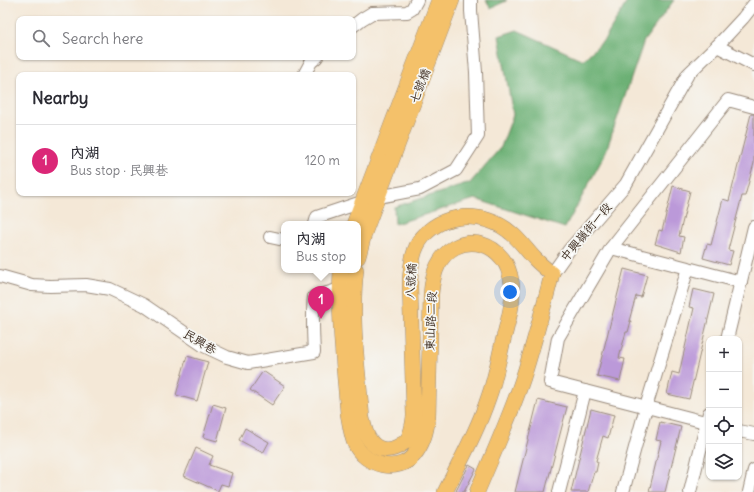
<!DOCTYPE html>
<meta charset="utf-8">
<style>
body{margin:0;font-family:Delius,"LXGW WenKai TC",sans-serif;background:#f7f7f7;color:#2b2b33}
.controls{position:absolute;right:12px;bottom:12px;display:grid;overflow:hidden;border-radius:8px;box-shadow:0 1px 3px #0004}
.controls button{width:36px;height:36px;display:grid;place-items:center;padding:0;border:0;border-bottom:1px solid #e1e1e2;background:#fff;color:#2b2b33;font:20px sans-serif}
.you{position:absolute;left:510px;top:292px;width:14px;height:14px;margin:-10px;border:3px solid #fff;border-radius:50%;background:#1a73e8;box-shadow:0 0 0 6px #1a73e833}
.badge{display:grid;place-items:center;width:26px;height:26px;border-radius:50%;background:#db2777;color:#fff;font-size:13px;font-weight:700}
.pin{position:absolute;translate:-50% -33px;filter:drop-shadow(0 1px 2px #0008)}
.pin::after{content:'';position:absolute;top:21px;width:14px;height:12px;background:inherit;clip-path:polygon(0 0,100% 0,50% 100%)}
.popup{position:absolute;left:281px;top:221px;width:80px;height:52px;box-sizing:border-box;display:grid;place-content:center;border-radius:8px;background:#fff;filter:drop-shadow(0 1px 3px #0005);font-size:13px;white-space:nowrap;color:#7c7c81}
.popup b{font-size:15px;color:#2b2b33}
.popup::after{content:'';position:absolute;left:50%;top:100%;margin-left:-8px;border:8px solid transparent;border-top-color:#fff}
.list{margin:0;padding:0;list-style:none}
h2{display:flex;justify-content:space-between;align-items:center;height:52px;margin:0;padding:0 16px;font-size:17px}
h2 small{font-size:13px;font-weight:400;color:#7c7c81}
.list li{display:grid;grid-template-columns:26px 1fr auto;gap:12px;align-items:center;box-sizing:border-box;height:72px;padding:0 16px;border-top:1px solid #e1e1e2}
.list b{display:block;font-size:15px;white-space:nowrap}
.list p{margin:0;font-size:13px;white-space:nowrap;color:#7c7c81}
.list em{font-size:13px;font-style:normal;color:#7c7c81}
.icon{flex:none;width:22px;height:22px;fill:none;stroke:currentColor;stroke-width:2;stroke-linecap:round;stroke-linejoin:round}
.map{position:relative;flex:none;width:754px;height:492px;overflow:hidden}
.search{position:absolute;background:#fff;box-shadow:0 1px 3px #0004;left:16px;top:16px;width:340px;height:44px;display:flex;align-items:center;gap:10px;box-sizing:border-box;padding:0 14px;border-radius:8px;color:#7c7c81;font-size:15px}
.panel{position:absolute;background:#fff;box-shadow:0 1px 3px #0004;left:16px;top:72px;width:340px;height:124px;border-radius:8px}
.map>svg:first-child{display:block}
.forest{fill:#6cb075;stroke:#546d4a}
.building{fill:#bb99d9}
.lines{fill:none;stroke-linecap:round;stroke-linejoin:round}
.minor-casing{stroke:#98897a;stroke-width:14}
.major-casing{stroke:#98897a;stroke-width:16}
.minor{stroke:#fff;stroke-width:12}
.major{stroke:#f4c16a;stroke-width:15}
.labels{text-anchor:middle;stroke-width:3.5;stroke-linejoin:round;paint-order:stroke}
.street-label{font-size:12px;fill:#3b2a1e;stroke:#f6f6f2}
</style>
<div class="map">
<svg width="754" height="492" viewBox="0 0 754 492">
<rect width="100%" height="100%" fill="#f6f6f2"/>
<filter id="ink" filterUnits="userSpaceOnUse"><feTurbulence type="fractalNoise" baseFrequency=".025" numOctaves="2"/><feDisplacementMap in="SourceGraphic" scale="8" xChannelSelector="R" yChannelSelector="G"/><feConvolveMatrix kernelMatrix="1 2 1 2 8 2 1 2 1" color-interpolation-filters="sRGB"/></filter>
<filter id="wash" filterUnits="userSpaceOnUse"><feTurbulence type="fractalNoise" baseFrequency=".012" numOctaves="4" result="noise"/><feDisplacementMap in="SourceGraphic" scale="16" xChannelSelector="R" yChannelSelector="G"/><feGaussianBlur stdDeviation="0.9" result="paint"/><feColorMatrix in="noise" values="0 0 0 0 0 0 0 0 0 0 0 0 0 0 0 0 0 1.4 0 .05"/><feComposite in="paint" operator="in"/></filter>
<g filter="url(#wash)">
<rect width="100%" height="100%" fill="#f4e8d7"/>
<g class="forest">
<polygon points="486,0 507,0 506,1 491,8"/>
<polygon points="628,0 674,0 644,41 605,154 565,228 475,199 395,224 394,207 470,183 501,147 513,115 499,36 517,30 583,60 605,39"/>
</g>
<g id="blocks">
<g class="building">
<polygon points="751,114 754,114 754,163 745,196 742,196 728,250 733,251 729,265 703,258 707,244 711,245 723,199 729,201"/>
<polygon points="673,186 690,191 679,236 684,237 681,252 655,244 659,230 662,231"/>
<polygon points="624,269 647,275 641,297 636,296 629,321 631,321 628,332 626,332 619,358 625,359 620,381 597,376"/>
<polygon points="693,289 714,294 689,399 667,394 672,372 679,374 694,308 689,307"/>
<polygon points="187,356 208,362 197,401 176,395"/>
<polygon points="263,371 285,386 272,405 250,390"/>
<polygon points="538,400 567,407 545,492 515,492"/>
<polygon points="213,404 226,408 217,441 203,437"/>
<polygon points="591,409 614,415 608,438 603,436 596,461 598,462 596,472 594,472 588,492 571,492"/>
<polygon points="660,422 681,427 665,492 649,492 661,441 656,440"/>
<polygon points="245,428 269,442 263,453 239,440"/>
<polygon points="196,448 213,456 209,465 232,473 228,486 221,484 218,491 184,476"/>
<polygon points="469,465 476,469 464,492 459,492 456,491"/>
</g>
</g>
</g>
<g filter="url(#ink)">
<use href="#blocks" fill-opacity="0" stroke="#98897a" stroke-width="1"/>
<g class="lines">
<defs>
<g id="minor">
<polyline points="353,26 362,19 372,13 407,12 412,9 417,0"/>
<polyline points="717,46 754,65"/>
<polyline points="304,75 311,62 317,57"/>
<polyline points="315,224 317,217 362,202 378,197 420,189 456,170 478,136 476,72 471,11 471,0"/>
<polyline points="270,237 284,240"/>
<polyline points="611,248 688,268 646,407 623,492"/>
<polyline points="688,268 741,282"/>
<polyline points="552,274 569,250 626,184 688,74 717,46 743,18 754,4"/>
<path d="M0 276 32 285 50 286 86 285 110 289 144 305 204 346 227 357 248 363 314 352C313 333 312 315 314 297L347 287"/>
<polyline points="727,339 754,227"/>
<polyline points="709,423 550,382 558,338 611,248 728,100 754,107"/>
<polyline points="739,431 754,434"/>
<polyline points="559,492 585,391"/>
<polyline points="690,492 709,413"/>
<polyline points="749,492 754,470"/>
</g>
<g id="major">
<polyline points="354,224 439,0"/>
<polyline points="358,257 365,231 452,0"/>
<path d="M341 270C338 318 344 366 348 414 350 423 351 435 355 444 365 466 398 474 414 455 423 444 426 432 428 418L431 294C432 284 433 274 438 265 455 231 501 238 510 275 516 296 509 317 504 337 499 356 496 377 489 396 478 429 461 460 445 492"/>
<path d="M356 270C350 319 358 369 362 418 364 425 365 433 369 439 377 452 391 452 402 444 403 444 407 441 407 440 412 434 413 424 414 416L410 287C410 272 411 255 419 242 439 211 485 210 511 233 520 240 527 251 536 260 541 265 547 270 552 274 543 309 534 344 523 378 510 417 493 454 477 492"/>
</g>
</defs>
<use href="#minor" class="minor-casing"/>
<use href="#major" class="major-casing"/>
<use href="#minor" class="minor"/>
<use href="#major" class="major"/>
</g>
</g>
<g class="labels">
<g class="street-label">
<text transform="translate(420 86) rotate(-69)" y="4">七號橋</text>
<text transform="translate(586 232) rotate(-50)" y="4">中興嶺街一段</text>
<text transform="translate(411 281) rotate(-87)" y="4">八號橋</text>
<text transform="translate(431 321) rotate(-88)" y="4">東山路二段</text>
<text transform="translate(200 342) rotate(31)" y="4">民興巷</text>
</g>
</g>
</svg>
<div class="controls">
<button>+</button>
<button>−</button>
<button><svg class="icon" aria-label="locate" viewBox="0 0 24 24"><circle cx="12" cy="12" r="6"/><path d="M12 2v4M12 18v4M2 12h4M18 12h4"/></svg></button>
<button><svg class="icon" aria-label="layers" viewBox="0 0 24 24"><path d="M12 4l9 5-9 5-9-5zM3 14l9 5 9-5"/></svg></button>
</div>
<div class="you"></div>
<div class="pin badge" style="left:321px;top:319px">1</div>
<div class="popup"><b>內湖</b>Bus stop</div>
<div class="search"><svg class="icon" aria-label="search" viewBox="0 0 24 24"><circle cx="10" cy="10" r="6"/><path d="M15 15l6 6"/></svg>Search here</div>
<section class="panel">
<h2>Nearby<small></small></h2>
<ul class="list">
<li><span class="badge">1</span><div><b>內湖</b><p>Bus stop · 民興巷</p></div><em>120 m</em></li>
</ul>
</section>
</div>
